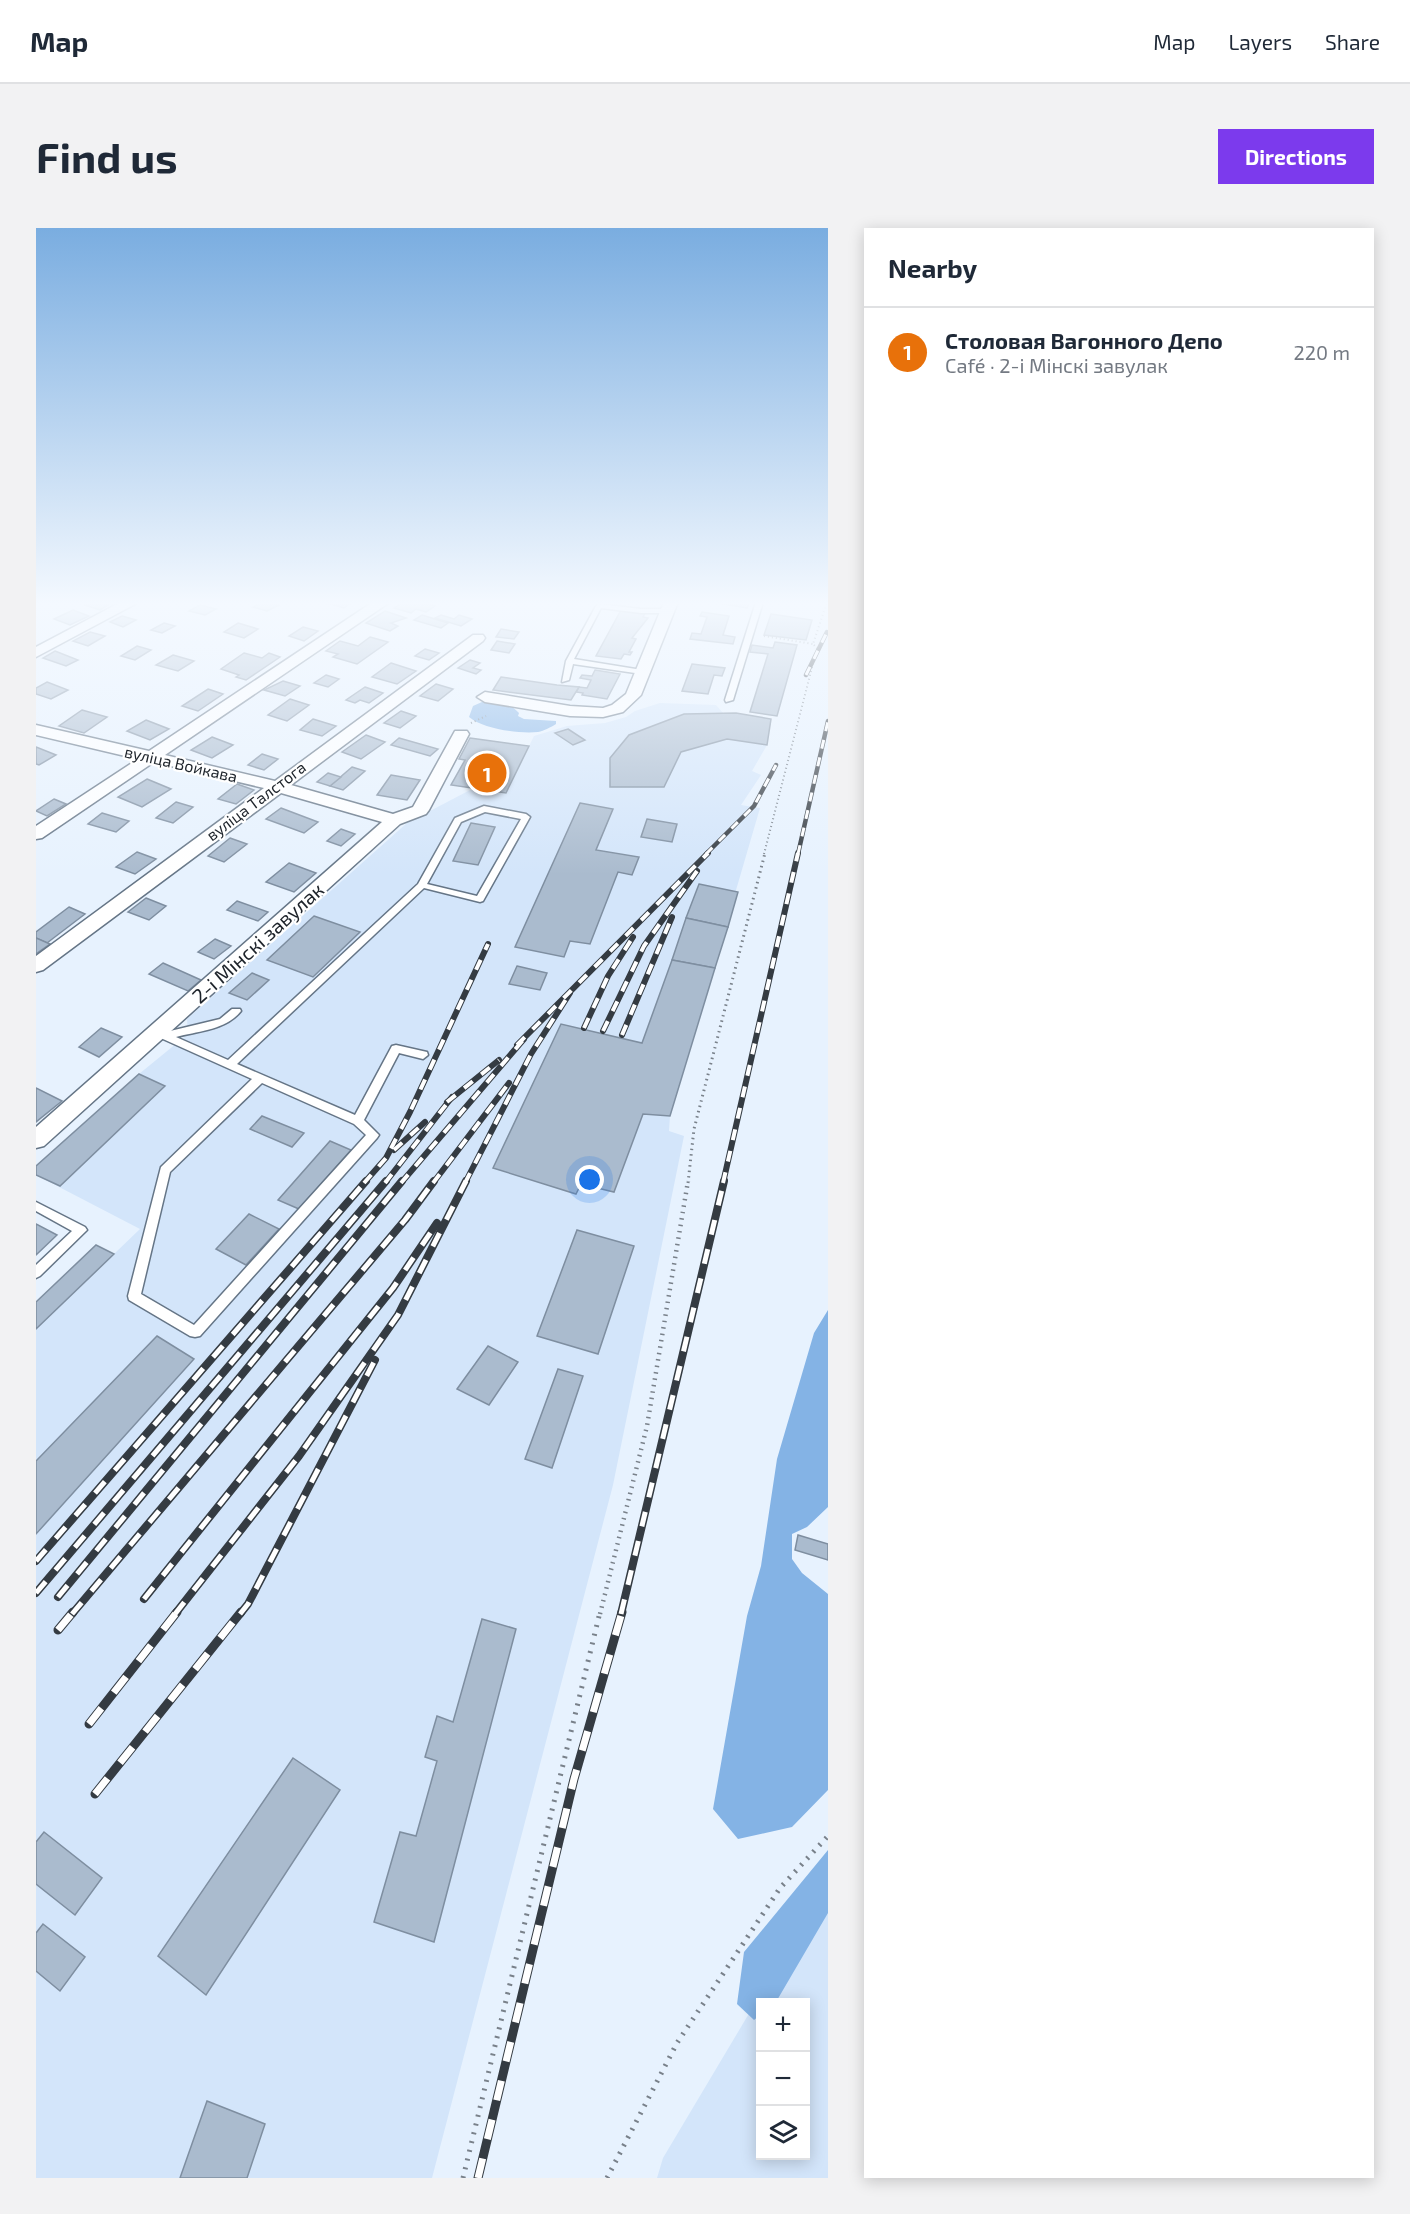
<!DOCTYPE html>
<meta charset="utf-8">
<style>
body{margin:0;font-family:"Exo 2",sans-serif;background:#f2f2f3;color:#1f2937}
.controls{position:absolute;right:18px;bottom:18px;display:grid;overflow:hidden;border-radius:0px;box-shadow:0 3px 15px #0003}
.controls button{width:54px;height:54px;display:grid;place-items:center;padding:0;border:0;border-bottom:2px solid #e0e1e3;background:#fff;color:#1f2937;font:30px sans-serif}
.you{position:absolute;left:554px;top:952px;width:21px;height:21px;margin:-15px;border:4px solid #fff;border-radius:50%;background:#1a73e8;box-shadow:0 0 0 9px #1a73e833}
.badge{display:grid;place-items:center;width:39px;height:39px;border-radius:50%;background:#7c3aed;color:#fff;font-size:20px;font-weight:700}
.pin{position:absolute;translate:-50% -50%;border:3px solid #fff;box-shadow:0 2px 6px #0006}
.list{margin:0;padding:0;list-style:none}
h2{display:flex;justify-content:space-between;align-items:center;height:78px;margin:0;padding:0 24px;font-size:26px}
h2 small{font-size:20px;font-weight:400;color:#747a83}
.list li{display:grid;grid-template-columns:39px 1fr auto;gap:18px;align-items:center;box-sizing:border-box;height:90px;padding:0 24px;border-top:2px solid #e0e1e3}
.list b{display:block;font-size:22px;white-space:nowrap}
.list p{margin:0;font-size:20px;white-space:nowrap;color:#747a83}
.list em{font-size:20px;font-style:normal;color:#747a83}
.icon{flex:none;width:33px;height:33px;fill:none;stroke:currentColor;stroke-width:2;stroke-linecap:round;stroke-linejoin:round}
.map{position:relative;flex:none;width:792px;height:1950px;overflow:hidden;border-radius:0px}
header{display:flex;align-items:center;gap:36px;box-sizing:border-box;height:84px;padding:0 30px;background:#fff;border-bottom:2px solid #e0e1e3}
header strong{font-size:28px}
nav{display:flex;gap:33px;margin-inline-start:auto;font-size:21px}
.intro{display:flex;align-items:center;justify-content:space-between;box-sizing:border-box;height:144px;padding:0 36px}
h1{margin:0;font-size:42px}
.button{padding:15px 27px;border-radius:0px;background:#7c3aed;color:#fff;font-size:21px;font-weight:700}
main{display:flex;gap:36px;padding:0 36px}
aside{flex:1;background:#fff;border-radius:0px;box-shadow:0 3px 15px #0003}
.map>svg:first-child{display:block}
.built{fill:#d3e5fa;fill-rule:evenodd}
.forest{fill:#84b3e5}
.building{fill:#aabbce;stroke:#7e8ea0;stroke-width:1.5}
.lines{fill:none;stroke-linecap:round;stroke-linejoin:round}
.service-casing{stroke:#657586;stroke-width:3}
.minor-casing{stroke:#657586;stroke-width:3}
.path-far3{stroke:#79818a;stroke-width:2;stroke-dasharray:1 3;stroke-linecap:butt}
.path-far2{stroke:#79818a;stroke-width:3;stroke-dasharray:1.5 4;stroke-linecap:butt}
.path-far1{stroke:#79818a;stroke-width:4.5;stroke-dasharray:1.5 5;stroke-linecap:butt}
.path{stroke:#79818a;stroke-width:5;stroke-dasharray:2 7;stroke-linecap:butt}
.service{fill:#fff;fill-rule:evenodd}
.minor{fill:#fff;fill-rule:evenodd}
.rail-far3-casing{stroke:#343b42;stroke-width:4.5}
.rail-far2-casing{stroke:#343b42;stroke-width:6}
.rail-far1-casing{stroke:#343b42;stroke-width:8}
.rail-casing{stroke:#343b42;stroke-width:9}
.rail-far3{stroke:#fff;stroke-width:3;stroke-dasharray:9;stroke-linecap:butt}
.rail-far2{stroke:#fff;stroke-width:4;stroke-dasharray:11;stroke-linecap:butt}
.rail-far1{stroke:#fff;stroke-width:5;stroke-dasharray:15;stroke-linecap:butt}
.rail{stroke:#fff;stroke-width:7;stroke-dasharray:20;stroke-linecap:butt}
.labels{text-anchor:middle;stroke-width:4.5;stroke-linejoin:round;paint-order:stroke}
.far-street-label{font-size:16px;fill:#1d232a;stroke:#fff}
.street-label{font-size:20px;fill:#1d232a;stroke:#fff}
</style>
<header>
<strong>Map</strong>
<nav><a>Map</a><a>Layers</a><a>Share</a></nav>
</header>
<div class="intro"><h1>Find us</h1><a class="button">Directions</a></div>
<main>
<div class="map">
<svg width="792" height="1950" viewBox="0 0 792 1950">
<rect width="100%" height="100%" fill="#e7f2fe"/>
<g class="built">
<polygon points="624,475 680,477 687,485 700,485 735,491 731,517 716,543 725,547 705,577 724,580 634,888 633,903 648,908 577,1257 396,1950 0,1950 0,1101 104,1001 0,947 0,938 103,846 152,806 151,791 371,595 436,561 470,565 498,508 531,498 569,495 590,489 599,483"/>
<path d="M792 1661V1950H621L627 1930 780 1673ZM724 1774H770V1928H724Z"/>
</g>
<g class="forest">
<path d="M446 474C460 474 473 474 483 485L482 488 488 491 520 493V496C515 499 508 503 502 504 483 506 447 501 433 489L437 478Z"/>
<polygon points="792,1082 792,1279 771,1299 756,1306 756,1331 766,1345 792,1366 792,1562 756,1599 702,1611 677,1581 711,1388 725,1338 741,1231 778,1105"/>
<polygon points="792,1622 792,1685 740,1774 724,1774 724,1787 718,1792 701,1776 708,1724"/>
</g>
<g class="building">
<polygon points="55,374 77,374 64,382 49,377"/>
<polygon points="225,374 236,374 243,377 231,383 217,379"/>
<polygon points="287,374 316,374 308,380"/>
<polygon points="367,374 387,374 399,378 390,384 380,381 375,385 358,380"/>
<polygon points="688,374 714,374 711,380 687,376"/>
<polygon points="164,377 180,381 169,387 153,383"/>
<polygon points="37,382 53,388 34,397 18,391"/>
<polygon points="585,382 609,385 607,389 612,390 596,410 600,411 593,424 596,424 594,427 588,426 585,431 560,428"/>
<polygon points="349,383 370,390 355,395 362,398 354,403 330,395"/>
<polygon points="666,384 693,388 687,407 699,409 697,416 654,411 656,405 665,406 671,389 664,388"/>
<polygon points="735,386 776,392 770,412 728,407"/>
<polygon points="386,387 412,395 405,400 378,392"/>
<polygon points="405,387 418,391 423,387 436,391 425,398 399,390"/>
<polygon points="86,388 100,392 87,399 74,394"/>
<polygon points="128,395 139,398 126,405 115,402"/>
<polygon points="202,395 222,401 208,410 188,404"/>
<polygon points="267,399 282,403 268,413 253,408"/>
<polygon points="465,401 483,404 478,411 460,409"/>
<polygon points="54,404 69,408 52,418 37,413"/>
<polygon points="334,409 352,414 321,436 297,429 302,426 290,423 304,413 322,418"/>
<polygon points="461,413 479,416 473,425 455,422"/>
<polygon points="739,414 761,417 741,488 714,484 732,426 714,424 716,417 737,420"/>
<polygon points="101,418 115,422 99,432 85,428"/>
<polygon points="389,421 403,425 393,432 379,428"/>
<polygon points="19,423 42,432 30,438 7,430"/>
<polygon points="208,425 226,430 233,425 244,429 210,452 200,449 203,447 185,441"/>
<polygon points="137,427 158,433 142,443 120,437"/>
<polygon points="434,432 444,435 437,440 445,442 440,446 422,440"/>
<polygon points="355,435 380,443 361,456 336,449"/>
<polygon points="656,436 689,440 686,448 678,447 672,466 646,463"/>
<polygon points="559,442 584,446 571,471 546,467 547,465 540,464 543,459 551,460 555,452 544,450 546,447 556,448"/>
<polygon points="290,447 303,451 292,459 278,455"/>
<polygon points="465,449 521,457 543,459 535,472 457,462"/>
<polygon points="247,453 264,458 249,468 228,462"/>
<polygon points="11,454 32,462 15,471 0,466 0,460"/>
<polygon points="400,456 417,461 402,473 384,468"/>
<polygon points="329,459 347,465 333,475 324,472 319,475 310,472"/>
<polygon points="172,461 187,466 162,483 146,478"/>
<polygon points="254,471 273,477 251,493 232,487"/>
<polygon points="46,482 71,489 48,505 23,498"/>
<polygon points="365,483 380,488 364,500 348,495"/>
<polygon points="700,485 735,491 731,517 691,511 645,524 628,559 574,559 574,530 593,507 648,486"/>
<polygon points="277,491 300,498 286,508 264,502"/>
<polygon points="110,492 133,501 114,512 91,503"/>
<polygon points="532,501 549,512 537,517 519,505"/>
<polygon points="330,507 349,514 325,531 306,524"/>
<polygon points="176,509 197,517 176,530 155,522"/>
<polygon points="363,510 402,521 394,528 355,517"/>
<polygon points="434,510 493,518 470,565 415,557 429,532 423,531"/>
<polygon points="0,519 20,527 3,537 0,536"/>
<polygon points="226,526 242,531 228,542 212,537"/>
<polygon points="316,539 329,543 307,562 294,558"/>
<polygon points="292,545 305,549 294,558 281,554"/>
<polygon points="355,547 384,552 371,572 341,567"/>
<polygon points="111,551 135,561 106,579 82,569"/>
<polygon points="201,556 218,562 200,576 182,571"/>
<polygon points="18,571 30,576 11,588 0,583"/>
<polygon points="140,574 157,579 137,595 120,590"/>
<polygon points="544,575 577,581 560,622 603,629 596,647 582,644 554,716 534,713 528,729 479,719"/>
<polygon points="245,580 282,594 268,605 230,591"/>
<polygon points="66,585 93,593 80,604 52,596"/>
<polygon points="611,591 641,596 636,614 605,609"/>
<polygon points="435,595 459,599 442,637 417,633"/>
<polygon points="305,601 319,606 305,618 291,613"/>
<polygon points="194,610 211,616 188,634 172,628"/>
<polygon points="101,624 120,631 99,646 80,639"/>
<polygon points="253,635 280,645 258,664 230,654"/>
<polygon points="663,656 702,664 692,699 650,690"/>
<polygon points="110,670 130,678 113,692 92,684"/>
<polygon points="201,673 232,684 222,693 191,682"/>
<polygon points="33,679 49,686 11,715 0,710 0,704"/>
<polygon points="278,688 324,704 277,749 231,732"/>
<polygon points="650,690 692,699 679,740 636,732"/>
<polygon points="0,710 14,716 0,726"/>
<polygon points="179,711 195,718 178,731 162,724"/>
<polygon points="636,732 679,740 634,888 607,886 578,964 545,956 540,966 457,940 525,796 606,815"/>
<polygon points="127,735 165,752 152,763 113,746"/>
<polygon points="481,738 511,745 504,762 473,756"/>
<polygon points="216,745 233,752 211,772 193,765"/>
<polygon points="65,800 86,809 63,829 43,819"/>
<polygon points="103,846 129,858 24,958 0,947 0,938"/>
<polygon points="0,860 26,873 0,894"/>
<polygon points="226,888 268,905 256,919 214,901"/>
<polygon points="294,913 315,922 263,981 242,972"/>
<polygon points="213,986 243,1001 210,1037 180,1021"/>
<polygon points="0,996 21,1007 0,1027"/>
<polygon points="541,1002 598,1018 562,1126 501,1108"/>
<polygon points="60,1017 78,1026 0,1101 0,1074"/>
<polygon points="121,1108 158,1131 0,1306 0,1233"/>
<polygon points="452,1118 482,1134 453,1177 421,1161"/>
<polygon points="522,1141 547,1148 516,1240 489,1231"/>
<polygon points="762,1307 792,1316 792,1332 759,1322"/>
<polygon points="446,1391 480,1401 398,1714 338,1694 364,1604 380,1608 401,1533 389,1529 401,1488 417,1494"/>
<polygon points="257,1530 304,1562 170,1767 122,1728"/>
<polygon points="8,1604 66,1650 39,1687 0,1656 0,1614"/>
<polygon points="7,1696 49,1729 24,1763 0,1743 0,1705"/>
<polygon points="171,1873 229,1896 211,1950 144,1950"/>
</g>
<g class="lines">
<defs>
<g id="service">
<polygon points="720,374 727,374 697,472 690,474 689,472"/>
<polygon points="563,376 605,381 631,381 634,383 631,385 605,385 565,380 538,431 606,442 610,444 606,446 537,436 533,452 526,454 530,433 560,378"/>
<path d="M448 578 490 586 494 589 447 673 444 674 388 660 201 836 319 887 356 818 360 817 391 824 392 827 387 831 363 825 328 892 343 907 341 910 164 1108 159 1109 154 1108 93 1072 92 1068 125 939 216 851 118 807 117 805 118 803 122 802 130 804 184 791 196 781H204L205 783C190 802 163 803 140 809L192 832 382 656 419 590ZM449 584 485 591 441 668 391 656 425 594ZM226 855 318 896 330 907 158 1097 105 1066 134 944Z"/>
<polygon points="0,974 49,999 51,1002 4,1048 0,1050 0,1037 36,1003 0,983"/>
</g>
<g id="minor">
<polygon points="85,374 103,374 0,429 0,419"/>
<polygon points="337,374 354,374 129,527 239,553 437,407 447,407 449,410 447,413 255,557 357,586 377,579 419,503 431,503 433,506 393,582 390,586 364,596 8,918 0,920 0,899 346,594 245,565 7,742 0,744 0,728 228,560 118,534 6,610 0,611 0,598 102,531 0,507 0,497 113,523"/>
<polygon points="628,374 642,374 605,467 587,484 567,489 534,488 449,474 441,469 449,464 534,478 567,480 576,477 590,466"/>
</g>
</defs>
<use href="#service" class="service-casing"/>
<use href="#minor" class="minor-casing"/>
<g class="path-far3">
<polyline points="728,408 777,416"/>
<polyline points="435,495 450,488"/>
<polyline points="728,626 781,420 777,416 791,374"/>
</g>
<polyline class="path-far2" points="652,955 658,901 729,625"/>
<polyline class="path-far1" points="564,1386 611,1198 652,953"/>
<g class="path">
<polyline points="427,1950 564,1384"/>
<polyline points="571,1950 641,1815 744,1660 792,1608"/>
</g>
<use href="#service" class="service"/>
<use href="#minor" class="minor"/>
<defs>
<g id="rail-far3">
<polyline points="770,447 791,404"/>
<polyline points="670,626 718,578 740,537"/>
<polyline points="762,626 792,493"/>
</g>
<g id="rail-far2">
<polyline points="548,800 572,748 597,709"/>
<polyline points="567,803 608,718 661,643"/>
<polyline points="586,807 636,689"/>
<polyline points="481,817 672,625"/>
<polyline points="411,874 463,832"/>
<polyline points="358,922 389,894"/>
<polyline points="328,955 350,930 374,884 452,716"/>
<polyline points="349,955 416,869"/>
<polyline points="365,955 488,811"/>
<polyline points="397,955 473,855"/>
<polyline points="429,955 495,826 534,765"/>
<polyline points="687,955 762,625"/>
</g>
<g id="rail-far1">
<polyline points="0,1333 330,953"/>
<polyline points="0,1365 350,953"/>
<polyline points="22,1369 366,953"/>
<polyline points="108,1371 357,1060 401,995"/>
<polyline points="36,1386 369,992 398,953"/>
<polyline points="139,1386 263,1228 362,1087 430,953"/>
<polyline points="204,1386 212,1376 339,1132"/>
<polyline points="585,1386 688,953"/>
</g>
<g id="rail">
<polyline points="22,1402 37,1384"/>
<polyline points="53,1496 141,1384"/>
<polyline points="59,1566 205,1384"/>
<polyline points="442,1950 538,1551 586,1384"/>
</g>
</defs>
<use href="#rail-far3" class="rail-far3-casing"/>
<use href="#rail-far2" class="rail-far2-casing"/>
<use href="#rail-far1" class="rail-far1-casing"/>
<use href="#rail" class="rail-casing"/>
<use href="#rail-far3" class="rail-far3"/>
<use href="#rail-far2" class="rail-far2"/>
<use href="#rail-far1" class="rail-far1"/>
<use href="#rail" class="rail"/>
</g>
<linearGradient id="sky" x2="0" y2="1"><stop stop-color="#7aade0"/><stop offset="0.58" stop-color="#f4f9ff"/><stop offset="1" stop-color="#f4f9ff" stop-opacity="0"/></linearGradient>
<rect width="792" height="647" fill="url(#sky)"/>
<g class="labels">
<g class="far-street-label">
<text transform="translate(145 536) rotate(13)" y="6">вуліца Войкава</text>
<text transform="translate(220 573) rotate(-37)" y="6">вуліца Талстога</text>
</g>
<g class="street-label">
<text transform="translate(222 715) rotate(-42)" y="7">2-і Мінскі завулак</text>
</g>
</g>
</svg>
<div class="controls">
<button>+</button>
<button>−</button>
<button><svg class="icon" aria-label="layers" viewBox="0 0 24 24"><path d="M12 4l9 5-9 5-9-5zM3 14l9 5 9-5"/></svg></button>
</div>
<div class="you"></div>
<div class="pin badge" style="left:451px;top:545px;background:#e8710a">1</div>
</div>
<aside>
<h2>Nearby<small></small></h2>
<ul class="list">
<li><span class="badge" style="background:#e8710a">1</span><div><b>Столовая Вагонного Депо</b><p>Café · 2-і Мінскі завулак</p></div><em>220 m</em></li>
</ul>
</aside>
</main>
